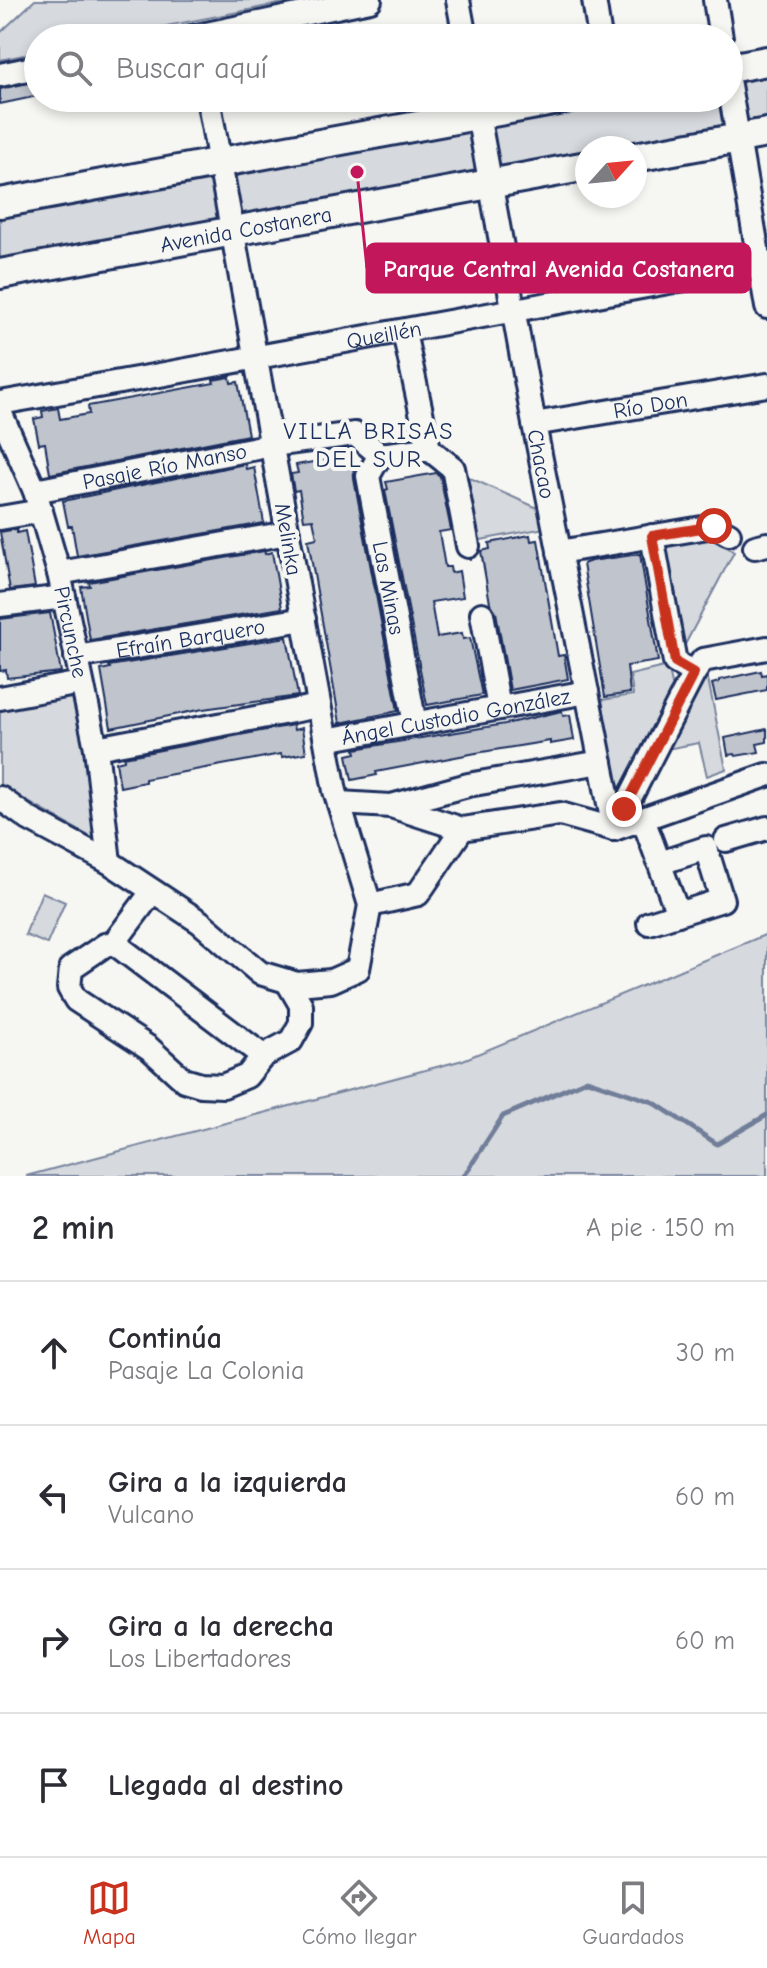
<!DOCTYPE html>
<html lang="es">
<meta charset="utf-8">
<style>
body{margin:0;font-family:"Comic Neue",sans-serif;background:#f2f2f3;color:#2b2b33}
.compass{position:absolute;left:575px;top:136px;width:72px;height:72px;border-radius:50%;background:#fff;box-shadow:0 4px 12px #0003;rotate:63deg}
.stop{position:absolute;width:24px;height:24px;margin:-18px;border:6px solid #c8321e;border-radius:50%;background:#fff}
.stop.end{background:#c8321e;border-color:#fff;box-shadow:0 2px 8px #0008}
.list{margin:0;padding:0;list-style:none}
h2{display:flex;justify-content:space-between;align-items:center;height:104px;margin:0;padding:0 32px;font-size:34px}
h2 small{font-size:26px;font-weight:400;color:#7c7c81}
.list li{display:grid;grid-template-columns:52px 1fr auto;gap:24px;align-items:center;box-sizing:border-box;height:144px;padding:0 32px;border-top:2px solid #e1e1e2}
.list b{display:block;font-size:30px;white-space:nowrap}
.list p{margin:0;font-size:26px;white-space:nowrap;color:#7c7c81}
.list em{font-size:26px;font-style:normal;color:#7c7c81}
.icon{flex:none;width:44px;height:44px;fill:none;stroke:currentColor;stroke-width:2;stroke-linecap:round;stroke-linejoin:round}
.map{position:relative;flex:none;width:767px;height:1176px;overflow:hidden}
.search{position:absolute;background:#fff;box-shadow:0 4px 12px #0003;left:24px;right:24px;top:24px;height:88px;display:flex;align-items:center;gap:20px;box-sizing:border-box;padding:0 28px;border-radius:44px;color:#7c7c81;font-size:30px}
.sheet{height:680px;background:#fff}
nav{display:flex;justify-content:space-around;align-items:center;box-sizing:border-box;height:112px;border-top:2px solid #e1e1e2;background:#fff;font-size:22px;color:#7c7c81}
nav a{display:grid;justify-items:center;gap:4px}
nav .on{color:#c8321e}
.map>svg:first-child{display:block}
.green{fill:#d6d9dd;stroke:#78849e;stroke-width:2}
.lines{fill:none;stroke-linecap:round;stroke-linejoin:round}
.stream{stroke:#717e99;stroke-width:5}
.building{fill:#c0c4cd;stroke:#1b2f5e;stroke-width:2}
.minor-casing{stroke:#1b2f5e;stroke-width:28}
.major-casing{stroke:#1b2f5e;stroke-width:34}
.minor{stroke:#f6f6f2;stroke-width:22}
.major{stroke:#f6f6f2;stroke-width:28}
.route{stroke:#c8321e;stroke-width:10}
.labels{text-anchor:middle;stroke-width:8;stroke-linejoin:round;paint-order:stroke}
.street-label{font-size:22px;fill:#1b2f5e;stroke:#f6f6f2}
.neighbourhood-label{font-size:24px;letter-spacing:2px;fill:#1b2f5e;stroke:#f6f6f2}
.leader{fill:none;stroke:#c2185b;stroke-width:3}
.callout-dot{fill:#c2185b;stroke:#f6f6f2;stroke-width:3}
.callout{fill:#c2185b;stroke:#c2185b;stroke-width:3}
.callout-label{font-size:24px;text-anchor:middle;font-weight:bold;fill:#fff}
</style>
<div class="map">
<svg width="767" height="1176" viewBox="0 0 767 1176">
<rect width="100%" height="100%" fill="#f6f6f2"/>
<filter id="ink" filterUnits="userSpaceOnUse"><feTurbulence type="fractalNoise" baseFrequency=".0125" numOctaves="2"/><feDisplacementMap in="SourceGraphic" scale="16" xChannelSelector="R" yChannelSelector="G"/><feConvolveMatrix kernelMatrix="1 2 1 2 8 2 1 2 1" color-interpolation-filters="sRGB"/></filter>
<g filter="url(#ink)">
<g class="green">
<polygon points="35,0 299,0 105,38 38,38 38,52 0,60 0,33"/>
<polygon points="767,65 767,130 635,148 587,148 587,163 0,269 0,209 221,164 584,98 729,98 729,71"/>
<polygon points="461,474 542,510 545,528 475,541"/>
<polygon points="706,532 734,552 680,654 660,557 665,539"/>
<polygon points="668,666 673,689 617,794 602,700 633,695 630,675"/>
<polygon points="707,674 726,769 707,776 699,743 667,749"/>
<polygon points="76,689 102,836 98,841 0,786 0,703"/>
<polygon points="42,892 65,902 47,944 25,935"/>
<polygon points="767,934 767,1176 26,1176 463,1060"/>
</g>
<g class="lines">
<polyline class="stream" points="464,1176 503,1116 587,1080 653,1102 717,1144 767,1115"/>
</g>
<g class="building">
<polygon points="38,81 38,96 0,104 0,89"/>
<polygon points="230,377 231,383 238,382 248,435 50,474 45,443 39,444 34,419 43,417 42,411 58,408 60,419 89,414 88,406 214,383 213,380"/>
<polygon points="353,455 354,479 398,711 340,723 308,540 317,538 313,519 304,520 299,490 294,491 291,474 298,473 296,465"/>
<polygon points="245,464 246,469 254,467 264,523 77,556 72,526 68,526 63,501"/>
<polygon points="436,473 440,476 451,530 439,532 445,567 450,567 451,573 459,571 463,597 431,602 437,637 462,633 463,639 470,638 482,695 427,705 385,490 388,489 386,482"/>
<polygon points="17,529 17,533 25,531 35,587 10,590 0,532"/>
<polygon points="530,535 531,541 538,540 558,656 564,655 568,679 510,690 496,612 490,603 481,551 490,549 489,543"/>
<polygon points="264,551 265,554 272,552 282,608 90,640 81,587 90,586 89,582"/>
<polygon points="640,554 658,661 627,666 630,693 605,697 583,564 591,561"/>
<polygon points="50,613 61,672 7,678 6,670 0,671 0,619"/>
<polygon points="287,637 298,696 203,709 111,728 101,670 110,668 109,666"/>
<polygon points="761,671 762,675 767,674 767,690 716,700 712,684 719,682 719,680"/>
<polygon points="562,711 563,716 570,715 574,740 550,744 550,741 476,753 376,772 377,775 352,780 347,755 356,753 355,749 505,724"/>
<polygon points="293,725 294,730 302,728 306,753 282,757 281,754 244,761 145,779 145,782 120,787 116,762 124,760 124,757"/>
<polygon points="767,729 767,742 757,744 759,752 736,756 735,754 728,755 725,738"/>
</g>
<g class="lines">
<defs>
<g id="minor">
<polyline points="458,0 465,38"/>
<polyline points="594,0 600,38"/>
<polyline points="715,0 721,38"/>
<polyline points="187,38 370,0"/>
<polyline points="0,75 38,67"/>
<polyline points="729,85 767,307"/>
<path id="s1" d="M475 98 534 424 614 829"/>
<polyline points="404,332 429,449 453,468 468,546"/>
<path id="s2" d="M0 403C256 359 511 310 767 264"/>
<path id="s3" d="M0 412 35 491 59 573 96 748 109 862"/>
<path id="s4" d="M534 424 767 385"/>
<path id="s5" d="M380 455 368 476 415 724"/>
<path id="s6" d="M35 491 272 445 355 434 380 455 429 449"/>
<polyline points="0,518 41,511"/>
<polyline points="652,536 675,662 694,673"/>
<polyline points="755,547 767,544"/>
<polyline points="559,552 714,526 729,534"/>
<polyline points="59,573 288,533"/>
<polyline points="0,605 64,597"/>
<polyline points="482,614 499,708"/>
<path id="s7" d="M76 657 304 619"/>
<polyline points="0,698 81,683"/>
<path id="s8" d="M326 740 587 692"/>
<polyline points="96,748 319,706"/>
<polyline points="0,798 29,819 109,862 200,922 260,973 297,984 331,981 358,969 370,905 335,791 208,98"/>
<polyline points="339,803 391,806 462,829 560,814 614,829 767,775"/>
<polyline points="391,806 468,785 601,762"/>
<polyline points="643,819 678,914"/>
<polyline points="614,829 694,673 703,660 767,648"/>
<polyline points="726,840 767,828"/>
<polyline points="152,892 114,943 105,945 71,968 69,988 76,1000 149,1048 184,1080 201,1085 223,1086 247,1076 263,1056 291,1041 301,1023 301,1005 287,981"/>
<polyline points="370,905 418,894 462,829"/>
<polyline points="649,923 722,900 706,848 660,863"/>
<polyline points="114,943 263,1056"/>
</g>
<g id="major">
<polyline points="729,68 767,61"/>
<polyline points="635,157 767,133"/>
<polyline points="0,203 569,98"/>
<path id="s9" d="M0 274 587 166"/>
</g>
</defs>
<use href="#minor" class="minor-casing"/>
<use href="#major" class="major-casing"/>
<use href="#minor" class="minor"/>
<use href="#major" class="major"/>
</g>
</g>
<g class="lines" filter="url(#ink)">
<polyline class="route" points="624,809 694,673 675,662 652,536 714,526"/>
</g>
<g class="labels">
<g class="street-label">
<text dy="8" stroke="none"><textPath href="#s9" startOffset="250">Avenida Costanera</textPath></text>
<text dy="8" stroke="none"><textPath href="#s2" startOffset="390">Queillén</textPath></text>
<text dy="8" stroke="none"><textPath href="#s4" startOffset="118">Río Don</textPath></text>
<text dy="8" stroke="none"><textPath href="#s1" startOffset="372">Chacao</textPath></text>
<text dy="8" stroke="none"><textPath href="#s6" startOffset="132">Pasaje Río Manso</textPath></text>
<text transform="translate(289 539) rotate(80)" y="8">Melinka</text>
<text dy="8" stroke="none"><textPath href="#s5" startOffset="138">Las Minas</textPath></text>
<text dy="8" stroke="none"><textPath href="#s3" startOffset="232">Pircunche</textPath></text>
<text dy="8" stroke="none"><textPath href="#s7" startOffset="116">Efraín Barquero</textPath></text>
<text dy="8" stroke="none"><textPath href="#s8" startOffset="132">Ángel Custodio González</textPath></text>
</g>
<g class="neighbourhood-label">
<text x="369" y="439">VILLA BRISAS<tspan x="369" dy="28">DEL SUR</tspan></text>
</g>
</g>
<path class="leader" d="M357 172L367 268"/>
<circle class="callout-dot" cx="357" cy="172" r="8"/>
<rect class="callout" x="367" y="244" width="383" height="48" rx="8"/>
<g class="callout-label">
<text x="559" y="277">Parque Central Avenida Costanera</text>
</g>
</svg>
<svg class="compass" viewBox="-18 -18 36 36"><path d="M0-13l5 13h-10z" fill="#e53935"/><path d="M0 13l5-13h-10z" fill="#7c7c81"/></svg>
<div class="stop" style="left:714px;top:526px"></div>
<div class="stop end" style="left:624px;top:809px"></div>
<div class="search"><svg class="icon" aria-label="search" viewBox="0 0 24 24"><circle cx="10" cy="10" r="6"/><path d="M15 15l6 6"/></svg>Buscar aquí</div>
</div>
<section class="sheet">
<h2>2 min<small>A pie · 150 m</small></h2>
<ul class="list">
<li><svg class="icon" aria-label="ahead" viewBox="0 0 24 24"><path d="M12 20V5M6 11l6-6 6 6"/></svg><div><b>Continúa</b><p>Pasaje La Colonia</p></div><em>30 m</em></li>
<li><svg class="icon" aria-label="left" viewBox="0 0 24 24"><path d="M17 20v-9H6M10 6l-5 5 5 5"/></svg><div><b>Gira a la izquierda</b><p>Vulcano</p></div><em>60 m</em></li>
<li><svg class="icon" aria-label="right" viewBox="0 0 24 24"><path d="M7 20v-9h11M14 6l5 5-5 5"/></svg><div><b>Gira a la derecha</b><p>Los Libertadores</p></div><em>60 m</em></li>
<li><svg class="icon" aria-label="arrive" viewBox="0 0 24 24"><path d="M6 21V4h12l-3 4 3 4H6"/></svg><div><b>Llegada al destino</b></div></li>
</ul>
</section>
<nav>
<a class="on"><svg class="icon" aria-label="map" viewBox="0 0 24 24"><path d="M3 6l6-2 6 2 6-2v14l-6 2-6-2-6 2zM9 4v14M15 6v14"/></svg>Mapa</a>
<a><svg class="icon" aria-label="directions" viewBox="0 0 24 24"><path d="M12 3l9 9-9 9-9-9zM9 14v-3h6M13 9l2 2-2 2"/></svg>Cómo llegar</a>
<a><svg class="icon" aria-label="saved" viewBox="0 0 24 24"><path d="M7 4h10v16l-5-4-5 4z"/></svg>Guardados</a>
</nav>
